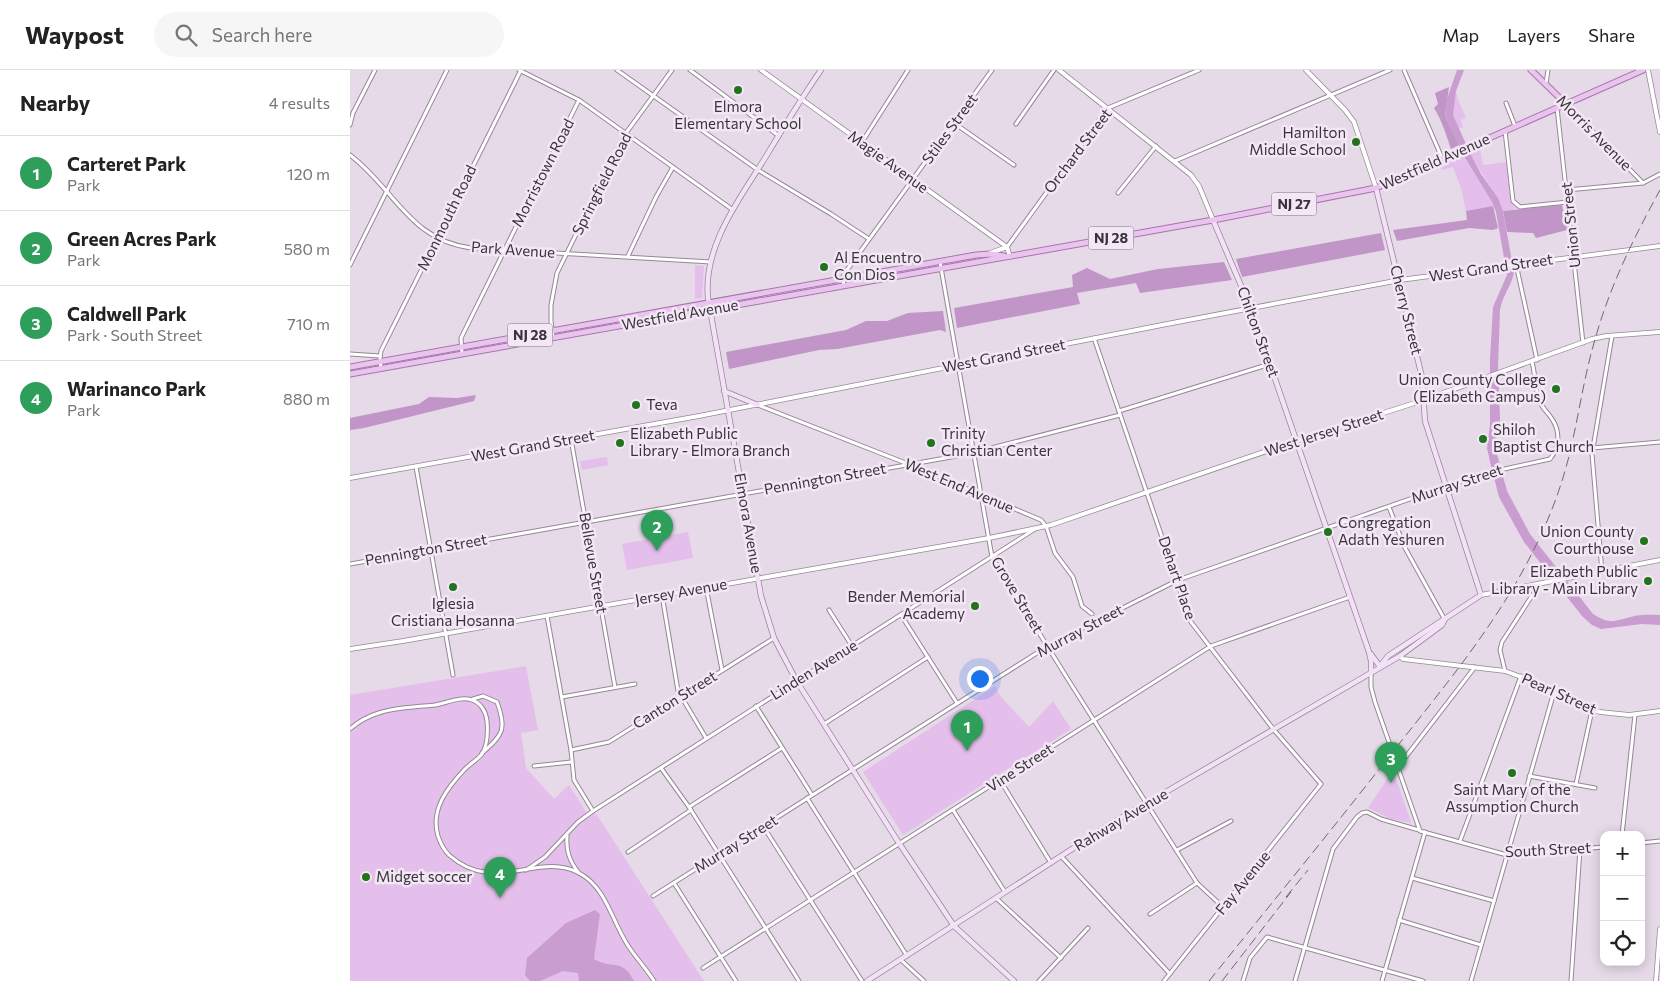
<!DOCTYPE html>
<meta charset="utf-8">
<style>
body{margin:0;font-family:Commissioner,sans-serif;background:#f6f6f6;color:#222}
.controls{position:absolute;right:15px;bottom:15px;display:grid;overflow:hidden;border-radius:10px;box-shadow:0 2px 12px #0003}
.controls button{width:45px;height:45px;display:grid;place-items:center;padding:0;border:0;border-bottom:1px solid #e0e0e0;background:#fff;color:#222;font:25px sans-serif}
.you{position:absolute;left:629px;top:608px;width:18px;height:18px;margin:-12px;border:4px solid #fff;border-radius:50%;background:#1a73e8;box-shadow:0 0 0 8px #1a73e833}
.badge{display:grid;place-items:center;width:32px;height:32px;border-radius:50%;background:#1a73e8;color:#fff;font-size:16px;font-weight:700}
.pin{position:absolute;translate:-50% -41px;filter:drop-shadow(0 1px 2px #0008)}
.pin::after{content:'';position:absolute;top:26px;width:18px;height:15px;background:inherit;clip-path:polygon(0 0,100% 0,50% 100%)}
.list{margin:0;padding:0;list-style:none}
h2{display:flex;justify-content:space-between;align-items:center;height:65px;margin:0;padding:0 20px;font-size:21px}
h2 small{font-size:16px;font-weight:400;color:#767676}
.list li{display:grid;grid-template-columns:32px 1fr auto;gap:15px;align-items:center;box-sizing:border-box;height:75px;padding:0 20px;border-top:1px solid #e0e0e0}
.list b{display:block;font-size:19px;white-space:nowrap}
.list p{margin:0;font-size:16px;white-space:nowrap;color:#767676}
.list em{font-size:16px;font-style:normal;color:#767676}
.icon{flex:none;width:28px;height:28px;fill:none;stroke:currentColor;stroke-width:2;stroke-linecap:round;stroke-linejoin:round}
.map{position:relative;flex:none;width:1310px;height:911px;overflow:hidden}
header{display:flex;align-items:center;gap:30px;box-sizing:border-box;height:70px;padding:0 25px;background:#fff;border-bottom:1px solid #e0e0e0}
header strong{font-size:24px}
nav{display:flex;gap:28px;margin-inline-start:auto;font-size:18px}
.search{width:350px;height:45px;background:#f6f6f6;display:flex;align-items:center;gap:12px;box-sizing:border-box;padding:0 18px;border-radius:28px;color:#767676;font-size:19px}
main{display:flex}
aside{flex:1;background:#fff}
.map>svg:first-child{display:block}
.green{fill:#e5bfeb}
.forest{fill:#c295c8}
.water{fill:#ca9dd0}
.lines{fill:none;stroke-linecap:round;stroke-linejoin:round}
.minor-casing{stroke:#948896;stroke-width:5}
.tertiary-casing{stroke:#948896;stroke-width:5.5}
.secondary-casing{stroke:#948896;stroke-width:6}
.primary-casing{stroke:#a378a9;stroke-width:7}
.minor{stroke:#fff;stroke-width:3}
.tertiary{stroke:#fff;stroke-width:4}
.secondary{stroke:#f4e1f7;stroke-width:4.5}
.primary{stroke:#eac4ef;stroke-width:5}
.rail{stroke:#706871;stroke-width:1;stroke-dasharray:10 5;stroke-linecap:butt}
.poi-dot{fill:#21731c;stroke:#f3e6f5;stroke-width:2}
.labels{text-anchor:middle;stroke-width:5;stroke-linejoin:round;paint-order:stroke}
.shield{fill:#f3e6f5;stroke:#716972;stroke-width:1}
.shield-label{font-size:14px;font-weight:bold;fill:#39343a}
.poi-label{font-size:15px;fill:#39343a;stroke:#f3e6f5;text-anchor:start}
.street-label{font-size:15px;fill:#39343a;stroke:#f3e6f5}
</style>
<header>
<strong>Waypost</strong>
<div class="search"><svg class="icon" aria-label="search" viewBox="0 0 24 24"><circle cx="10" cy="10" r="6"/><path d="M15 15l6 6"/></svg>Search here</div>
<nav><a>Map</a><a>Layers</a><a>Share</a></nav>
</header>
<main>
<aside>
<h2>Nearby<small>4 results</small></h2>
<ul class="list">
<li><span class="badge" style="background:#2e9e5b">1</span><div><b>Carteret Park</b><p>Park</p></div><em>120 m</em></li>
<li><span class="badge" style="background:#2e9e5b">2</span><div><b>Green Acres Park</b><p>Park</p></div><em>580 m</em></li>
<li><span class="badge" style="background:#2e9e5b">3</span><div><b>Caldwell Park</b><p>Park · South Street</p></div><em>710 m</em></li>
<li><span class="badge" style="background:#2e9e5b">4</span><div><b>Warinanco Park</b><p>Park</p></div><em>880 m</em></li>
</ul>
</aside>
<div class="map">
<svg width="1310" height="911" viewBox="0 0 1310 911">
<rect width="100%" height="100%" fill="#e6d9e8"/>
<g class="green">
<path d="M1106 21C1107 31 1113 39 1116 48L1111 50 1113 57 1108 59 1103 44Z"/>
<path d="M1130 78 1133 95 1156 92 1161 133 1167 139 1153 141C1145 120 1130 103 1120 83Z"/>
<polygon points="1114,86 1142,132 1143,136 1116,141 1111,118 1103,97 1092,100 1091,96"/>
<polygon points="345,195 354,196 352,228 345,229"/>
<polygon points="257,387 258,395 232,400 230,391"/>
<polygon points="338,462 343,488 277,500 272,474"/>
<polygon points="176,596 188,660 171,663 176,698 204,729 219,715 237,743 247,745 354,911 0,911 0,625"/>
<polygon points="645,616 651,627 679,657 703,631 721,659 553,765 513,702"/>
<polygon points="1043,700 1061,752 1061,753 1041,749 1018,738"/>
</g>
<g class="forest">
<path d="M1099 17 1095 45 1109 75 1101 79C1096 64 1092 51 1084 38L1088 34 1085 23Z"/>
<polygon points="1212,135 1217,160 1186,168 1183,163 1157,162 1153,141"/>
<polygon points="1143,136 1148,158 1143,160 1119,158 1047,171 1043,160 1117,150 1116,141"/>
<polygon points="1031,163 1035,180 892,207 886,189"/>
<polygon points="874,192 882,210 790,223 786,213 727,223 730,234 607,258 604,238 723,217 722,205 737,198 760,209 808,199"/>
<polygon points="593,241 596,262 590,260 487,279 469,280 379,299 376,282 496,260 516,251 537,251 558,243"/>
<polygon points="126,325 124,331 14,358 0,360 0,348 69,334 79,327 107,328"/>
</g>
<g class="water">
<path d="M1107 0H1114L1106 21 1103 45 1120 83 1131 104 1148 128 1153 141 1164 203C1161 216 1152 227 1150 240L1148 297 1150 349 1145 377 1157 421 1180 464 1243 544C1260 555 1264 551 1281 547 1291 544 1300 545 1310 545V555L1292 554 1251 559 1242 555 1232 546 1174 472 1149 427 1141 396 1137 378 1140 355V289L1143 237 1157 205 1146 142 1142 132 1114 86 1095 45 1097 29Z"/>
<path d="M245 840 250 844 244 889C262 900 272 887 284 911H229L228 903 213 901 190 911H180L175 905 177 888 216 853Z"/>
</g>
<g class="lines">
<defs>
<g id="minor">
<polyline points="169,0 229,30 383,140"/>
<polyline points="267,0 408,100 481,144 519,169"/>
<polyline points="340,0 429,66"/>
<polyline points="1054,0 1092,88"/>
<polyline points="1196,14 1198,0"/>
<polyline points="1156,33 1165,56"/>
<polyline points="1216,34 1293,113 1310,104"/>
<polyline points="1207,38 1233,273"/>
<polyline points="604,53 664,95"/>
<polyline points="666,54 704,0"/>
<polyline points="0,55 3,43 25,0"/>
<polyline points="1155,61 1163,131 1170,137 1218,132"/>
<polyline points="512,72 558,0"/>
<path d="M0 85C45 119 59 170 121 178L361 192"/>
<polyline points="825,91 1040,0"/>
<polyline points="1217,120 1293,113"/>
<polyline points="768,123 806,76"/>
<polyline points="657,177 758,38 849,0"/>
<polyline points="278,186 306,127 323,97"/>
<polyline points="590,192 642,487 719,611 847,813 873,837"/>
<polyline points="1166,194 1187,290"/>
<polyline points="0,195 97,0"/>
<polyline points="494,216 493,209 494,204 642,0"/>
<polyline points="203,267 201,251 201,235 207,203 276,63 322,0"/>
<polyline points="744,268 841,552 924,660 971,714 814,911"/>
<polyline points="0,284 30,286"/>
<polyline points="112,284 111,268 229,30"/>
<polyline points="31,298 30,288 31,281 171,0"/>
<polyline points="408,335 558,394 691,450 696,456 705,483 723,507 732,536 742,544"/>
<polyline points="769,341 920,294"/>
<polyline points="221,369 265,617"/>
<polyline points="1242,378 1310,372"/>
<polyline points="66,397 103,605"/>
<polyline points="1039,437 1054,476 1095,550"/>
<polyline points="0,494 618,384 770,345"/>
<polyline points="1252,502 1242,384 1262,266"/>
<polyline points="356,517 372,600"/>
<polyline points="312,525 328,621 356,668"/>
<polyline points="479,540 502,576"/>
<polyline points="551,545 607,633"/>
<polyline points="197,546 221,680 224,710 243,741"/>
<polyline points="1155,601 1150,580 1152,572 1185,521 1185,516"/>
<polyline points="1021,604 1021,617 1025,632 1070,761 1157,785 1254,777"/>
<polyline points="212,627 285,614"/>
<path d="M123 629 133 626 147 632C157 659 153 665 132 683"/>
<polyline points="406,636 462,725"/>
<polyline points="474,654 578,587"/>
<path d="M0 659C18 643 39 639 63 637 70 636 78 636 85 635 97 633 110 626 122 630 131 633 136 642 137 651 138 662 138 674 132 684 127 690 120 694 115 699 98 717 80 739 88 766 90 772 94 780 99 785 145 826 188 781 229 803 256 817 262 851 277 874 285 887 296 898 304 911"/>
<polyline points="221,680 259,672 424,568"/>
<polyline points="184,696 221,692"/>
<polyline points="1048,697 1125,597"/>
<polyline points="311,698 339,737 449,911"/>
<polyline points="1179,706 1245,718"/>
<polyline points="650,710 701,793"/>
<polyline points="1226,714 1242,640"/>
<polyline points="457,728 557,886"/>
<polyline points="339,737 432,678"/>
<polyline points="603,740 655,822"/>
<polyline points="413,756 512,911"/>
<path d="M217 765C216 780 219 791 229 803"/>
<polyline points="1272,765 1285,645"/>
<polyline points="1110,771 1171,606"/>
<polyline points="1291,773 1310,771"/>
<polyline points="827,780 881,751"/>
<polyline points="278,782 341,740"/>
<polyline points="711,786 820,904"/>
<polyline points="176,800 195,787 228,752 243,741 685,459"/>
<polyline points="1062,808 1144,831"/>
<polyline points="324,813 386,911"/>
<path d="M303 826 698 576 747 551 828 510 1097 416 1141 402 1200 389C1209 378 1211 362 1202 349 1197 341 1191 338 1188 327 1185 315 1185 303 1182 292"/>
<polyline points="646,828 711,888"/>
<polyline points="800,844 847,813"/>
<polyline points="1049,850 1131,875"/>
<polyline points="551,890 574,911"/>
<polyline points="353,898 861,576 1000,527"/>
<polyline points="689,911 738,858"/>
<polyline points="893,911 900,888 917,867 1073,911"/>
<polyline points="945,911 983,779 1007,747 1012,743 1017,742 1031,749 1069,760"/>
<polyline points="1032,911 1075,762"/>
<polyline points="1121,911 1204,622"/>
<polyline points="1221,911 1230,779"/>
</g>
<g id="tertiary">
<polyline points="411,0 657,177 660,187"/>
<polyline points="709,0 841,105 849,116 863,150"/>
<polyline points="956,0 995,40 1004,52 1026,118"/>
<polyline points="1298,0 1310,62"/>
<polyline points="640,183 657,177"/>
<polyline points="0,408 349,346 817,254 1050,210 1310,176"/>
<polyline points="1131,525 1310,490"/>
<polyline points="0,579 53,571 639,468 701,455 946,371 1074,330 1242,269 1256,266 1310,262"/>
<polyline points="1050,586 1053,589 1155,601 1195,616 1217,630 1250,642 1279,645 1310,641"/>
<polyline points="1306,911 1310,859"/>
</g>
<g id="secondary">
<path d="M471 0C451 29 433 58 415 88 389 130 353 176 358 228L411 526 424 568 446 610 547 770 604 856 664 911"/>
<polyline points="1026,118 1072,307 1075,351 1131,525 1038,586 1030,596"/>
<polyline points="863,150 901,239 1019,582 1021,591 1021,604"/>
<polyline points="374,321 408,335"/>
<polyline points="1021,584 1030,597"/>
<polyline points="517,911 764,752 1050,586 1092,555 1094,551"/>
</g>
<g id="primary">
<polyline points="1181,0 1216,34"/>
<polyline points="0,297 626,185 641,184 654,186"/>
<polyline points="0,304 863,150 1026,118 1293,0"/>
</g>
</defs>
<use href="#minor" class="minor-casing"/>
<use href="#tertiary" class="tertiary-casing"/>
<use href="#secondary" class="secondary-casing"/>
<use href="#primary" class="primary-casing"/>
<use href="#minor" class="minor"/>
<use href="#tertiary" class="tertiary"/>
<use href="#secondary" class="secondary"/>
<use href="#primary" class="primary"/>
<g class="rail">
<polyline points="936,827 958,800"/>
<path d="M859 911C921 834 984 757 1045 679 1098 612 1153 546 1189 469 1201 444 1211 417 1218 390 1228 351 1233 311 1244 273 1259 218 1283 169 1310 120"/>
<polyline points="872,911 941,822"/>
</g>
</g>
<g class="poi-dot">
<circle cx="388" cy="20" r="5"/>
<circle cx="1006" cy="72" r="5"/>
<circle cx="474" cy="197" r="5"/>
<circle cx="1206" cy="319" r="5"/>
<circle cx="286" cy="335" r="5"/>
<circle cx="1133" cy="369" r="5"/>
<circle cx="270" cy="373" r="5"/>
<circle cx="581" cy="373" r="5"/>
<circle cx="978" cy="462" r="5"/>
<circle cx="1294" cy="471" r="5"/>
<circle cx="1298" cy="511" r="5"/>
<circle cx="103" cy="517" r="5"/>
<circle cx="625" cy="536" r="5"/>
<circle cx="1162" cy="703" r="5"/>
<circle cx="16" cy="807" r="5"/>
</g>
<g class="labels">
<g class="shield">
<rect x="921.5" y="122.5" width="45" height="23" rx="4"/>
<rect x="738.5" y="156.5" width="45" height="23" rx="4"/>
<rect x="157.5" y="253.5" width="45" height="23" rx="4"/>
</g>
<g class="shield-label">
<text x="944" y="139">NJ 27</text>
<text x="761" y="173">NJ 28</text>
<text x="180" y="270">NJ 28</text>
</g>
<g class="poi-label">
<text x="388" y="42" text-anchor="middle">Elmora<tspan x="388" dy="17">Elementary School</tspan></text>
<text x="996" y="68" text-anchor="end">Hamilton<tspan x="996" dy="17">Middle School</tspan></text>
<text x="484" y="193">Al Encuentro<tspan x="484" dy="17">Con Dios</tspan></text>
<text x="1196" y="315" text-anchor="end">Union County College<tspan x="1196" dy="17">(Elizabeth Campus)</tspan></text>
<text x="296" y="340">Teva</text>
<text x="1143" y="365">Shiloh<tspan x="1143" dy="17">Baptist Church</tspan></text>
<text x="280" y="369">Elizabeth Public<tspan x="280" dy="17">Library - Elmora Branch</tspan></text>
<text x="591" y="369">Trinity<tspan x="591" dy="17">Christian Center</tspan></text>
<text x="988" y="458">Congregation<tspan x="988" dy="17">Adath Yeshuren</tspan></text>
<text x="1284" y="467" text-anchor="end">Union County<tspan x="1284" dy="17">Courthouse</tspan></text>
<text x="1288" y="507" text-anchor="end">Elizabeth Public<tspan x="1288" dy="17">Library - Main Library</tspan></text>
<text x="615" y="532" text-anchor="end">Bender Memorial<tspan x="615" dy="17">Academy</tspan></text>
<text x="103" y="539" text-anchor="middle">Iglesia<tspan x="103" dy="17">Cristiana Hosanna</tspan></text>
<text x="1162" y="725" text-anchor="middle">Saint Mary of the<tspan x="1162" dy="17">Assumption Church</tspan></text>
<text x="26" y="812">Midget soccer</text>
</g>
<g class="street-label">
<text transform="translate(600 59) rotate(-54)" y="5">Stiles Street</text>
<text transform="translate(1244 63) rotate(45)" y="5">Morris Avenue</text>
<text transform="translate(728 81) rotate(-53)" y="5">Orchard Street</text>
<text transform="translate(538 92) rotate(36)" y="5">Magie Avenue</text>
<text transform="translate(1085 92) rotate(-24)" y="5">Westfield Avenue</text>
<text transform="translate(193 103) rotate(-63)" y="5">Morristown Road</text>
<text transform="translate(252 114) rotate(-63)" y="5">Springfield Road</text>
<text transform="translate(97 148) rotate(-64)" y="5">Monmouth Road</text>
<text transform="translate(1221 155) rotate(-96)" y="5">Union Street</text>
<text transform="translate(163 180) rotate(4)" y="5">Park Avenue</text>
<text transform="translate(1141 198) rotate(-8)" y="5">West Grand Street</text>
<text transform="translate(1056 240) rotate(76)" y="5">Cherry Street</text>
<text transform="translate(330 245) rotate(-10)" y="5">Westfield Avenue</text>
<text transform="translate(908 262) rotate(70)" y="5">Chilton Street</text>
<text transform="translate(654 286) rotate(-11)" y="5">West Grand Street</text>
<text transform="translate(974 363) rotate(-18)" y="5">West Jersey Street</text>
<text transform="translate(183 376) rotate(-10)" y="5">West Grand Street</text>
<text transform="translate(475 409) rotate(-10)" y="5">Pennington Street</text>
<text transform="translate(1107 414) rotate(-18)" y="5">Murray Street</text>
<text transform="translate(609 416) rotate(23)" y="5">West End Avenue</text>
<text transform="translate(398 453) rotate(80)" y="5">Elmora Avenue</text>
<text transform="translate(76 480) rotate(-10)" y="5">Pennington Street</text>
<text transform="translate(243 493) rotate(80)" y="5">Bellevue Street</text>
<text transform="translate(827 508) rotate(71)" y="5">Dehart Place</text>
<text transform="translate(331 522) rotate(-10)" y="5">Jersey Avenue</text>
<text transform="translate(667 525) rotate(59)" y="5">Grove Street</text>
<text transform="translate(730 561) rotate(-28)" y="5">Murray Street</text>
<text transform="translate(464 600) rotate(-32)" y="5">Linden Avenue</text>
<text transform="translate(1209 624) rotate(24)" y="5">Pearl Street</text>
<text transform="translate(325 630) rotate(-32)" y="5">Canton Street</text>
<text transform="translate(670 698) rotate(-33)" y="5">Vine Street</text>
<text transform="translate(771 750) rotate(-31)" y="5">Rahway Avenue</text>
<text transform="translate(386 774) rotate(-32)" y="5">Murray Street</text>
<text transform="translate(1198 780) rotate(-3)" y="5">South Street</text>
<text transform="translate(893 813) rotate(-51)" y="5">Fay Avenue</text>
</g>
</g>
</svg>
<div class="controls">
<button>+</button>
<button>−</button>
<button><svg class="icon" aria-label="locate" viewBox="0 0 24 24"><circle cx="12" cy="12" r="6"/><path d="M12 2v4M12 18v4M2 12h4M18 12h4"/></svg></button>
</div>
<div class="you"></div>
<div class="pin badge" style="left:617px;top:681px;background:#2e9e5b">1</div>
<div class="pin badge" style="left:307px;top:481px;background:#2e9e5b">2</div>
<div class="pin badge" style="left:1041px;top:713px;background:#2e9e5b">3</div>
<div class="pin badge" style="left:150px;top:828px;background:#2e9e5b">4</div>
</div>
</main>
